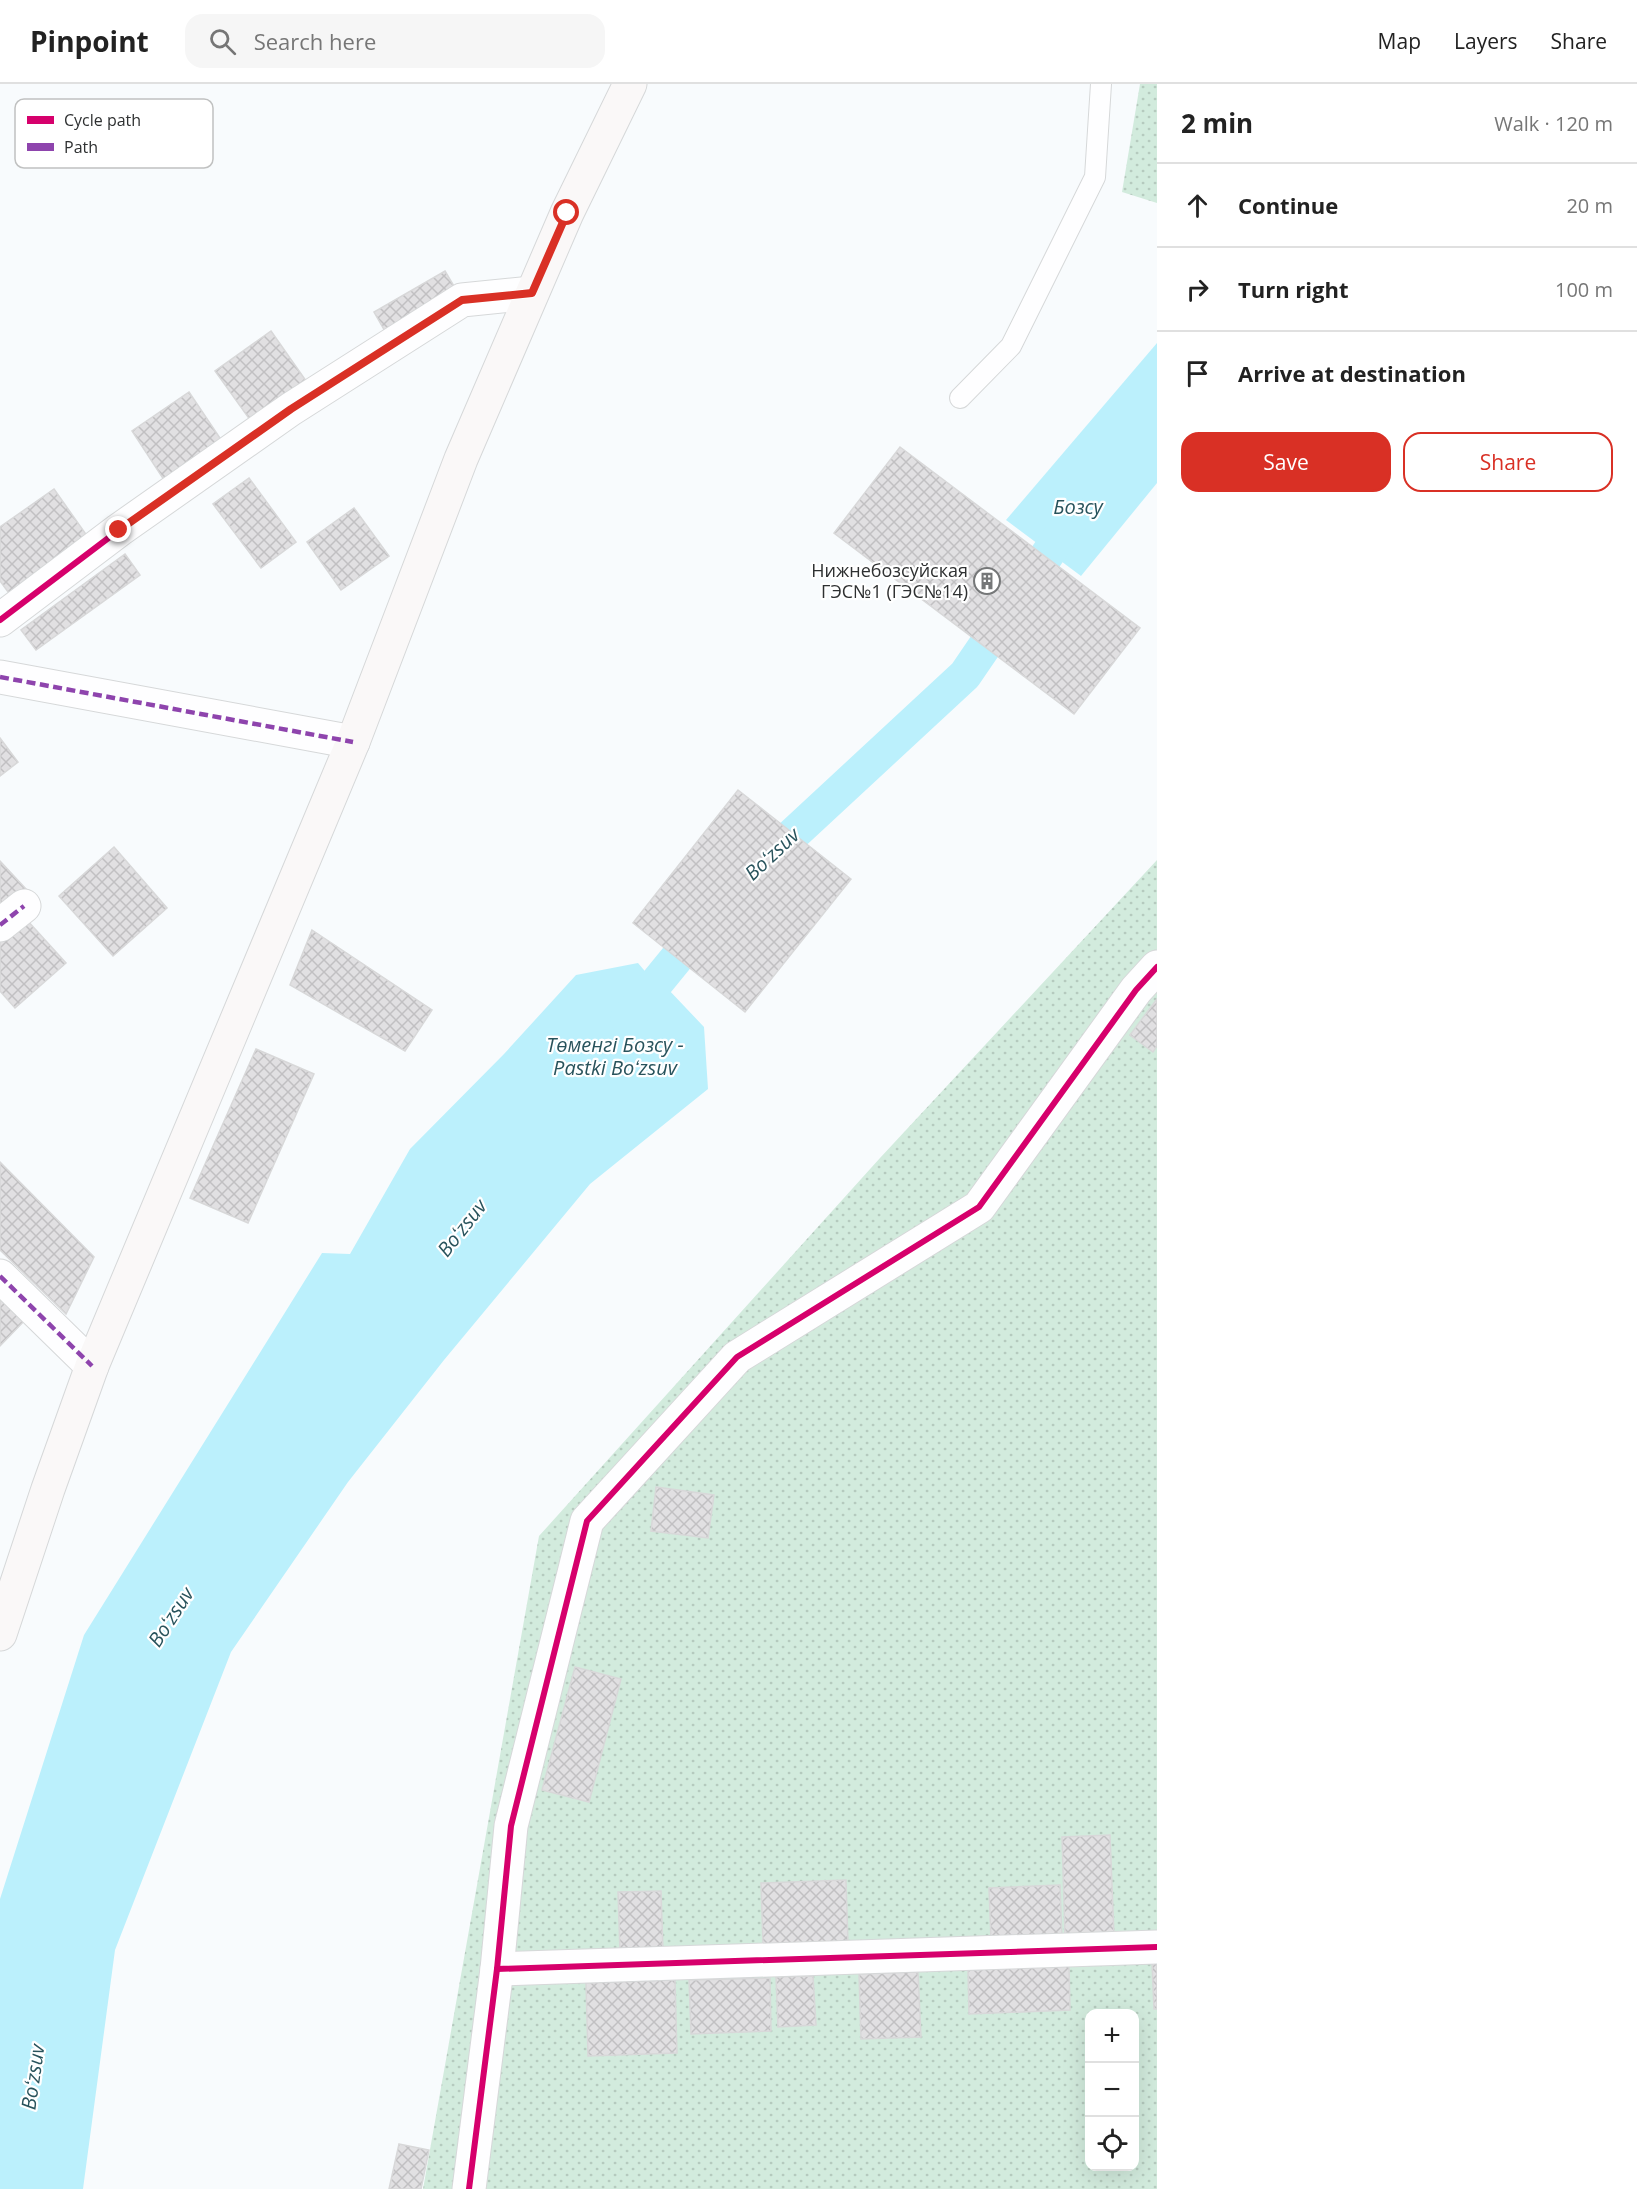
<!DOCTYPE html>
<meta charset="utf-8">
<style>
body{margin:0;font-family:"Open Sans",sans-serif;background:#f6f6f6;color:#222}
.controls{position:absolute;right:18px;bottom:18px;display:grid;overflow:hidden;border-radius:12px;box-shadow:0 6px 24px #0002}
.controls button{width:54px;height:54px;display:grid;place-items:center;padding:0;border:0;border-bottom:2px solid #e0e0e0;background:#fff;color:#222;font:30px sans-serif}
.stop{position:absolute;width:18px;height:18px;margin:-14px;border:4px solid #d93025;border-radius:50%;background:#fff}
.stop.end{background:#d93025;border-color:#fff;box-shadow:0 2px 6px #0008}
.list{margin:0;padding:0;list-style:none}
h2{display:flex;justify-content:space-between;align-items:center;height:78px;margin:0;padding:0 24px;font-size:26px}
h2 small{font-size:20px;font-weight:400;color:#767676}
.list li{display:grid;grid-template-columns:39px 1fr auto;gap:18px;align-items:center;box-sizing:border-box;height:84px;padding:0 24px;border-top:2px solid #e0e0e0}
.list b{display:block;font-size:22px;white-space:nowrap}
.list em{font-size:20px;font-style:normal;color:#767676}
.actions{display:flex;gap:12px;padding:18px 24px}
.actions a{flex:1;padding:14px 0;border:2px solid #d93025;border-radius:18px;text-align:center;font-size:21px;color:#d93025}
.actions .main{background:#d93025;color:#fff}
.icon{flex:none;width:33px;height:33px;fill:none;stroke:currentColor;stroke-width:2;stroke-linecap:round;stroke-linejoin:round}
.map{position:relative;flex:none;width:1157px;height:2105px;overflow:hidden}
header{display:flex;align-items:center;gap:36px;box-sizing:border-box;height:84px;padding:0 30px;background:#fff;border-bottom:2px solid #e0e0e0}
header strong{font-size:28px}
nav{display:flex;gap:33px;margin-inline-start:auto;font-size:21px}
.search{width:420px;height:54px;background:#f6f6f6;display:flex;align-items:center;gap:15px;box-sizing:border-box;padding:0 21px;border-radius:18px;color:#767676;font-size:22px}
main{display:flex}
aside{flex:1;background:#fff}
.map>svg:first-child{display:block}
.garden{fill:url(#garden-dots);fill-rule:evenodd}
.water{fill:#bbf0fc}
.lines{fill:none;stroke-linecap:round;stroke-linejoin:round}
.canal{stroke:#bbf0fc;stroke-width:34}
.building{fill:url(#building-cross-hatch);stroke:#d8d8d9;stroke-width:1.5}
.service-casing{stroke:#d6d8d9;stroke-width:22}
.minor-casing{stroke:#d6d8d9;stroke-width:35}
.secondary-casing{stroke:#d6d8d9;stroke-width:35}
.service{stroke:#fefeff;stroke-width:20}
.minor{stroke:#fefeff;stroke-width:33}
.secondary{stroke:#faf8f8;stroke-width:33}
.quiet{stroke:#8e44ad;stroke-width:4.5;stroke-dasharray:9 4.5;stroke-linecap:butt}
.cycleway-casing{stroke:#fff;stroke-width:10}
.cycleway{stroke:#d6006c;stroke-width:6}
.route{stroke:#d93025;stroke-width:8}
.labels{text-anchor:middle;stroke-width:4.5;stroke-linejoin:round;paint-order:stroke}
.poi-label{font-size:18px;fill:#2e3031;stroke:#fff;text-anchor:end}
.water-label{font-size:20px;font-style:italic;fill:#28535c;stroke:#fff}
.key{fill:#fff;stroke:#c0c1c1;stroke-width:1.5}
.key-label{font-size:16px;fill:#2e3031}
</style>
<header>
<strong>Pinpoint</strong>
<div class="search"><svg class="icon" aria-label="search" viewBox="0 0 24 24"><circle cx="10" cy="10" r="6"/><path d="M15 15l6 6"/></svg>Search here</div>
<nav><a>Map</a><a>Layers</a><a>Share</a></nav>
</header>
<main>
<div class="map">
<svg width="1157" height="2105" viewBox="0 0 1157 2105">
<defs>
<pattern id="garden-dots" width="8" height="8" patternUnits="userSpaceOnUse" patternTransform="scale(1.5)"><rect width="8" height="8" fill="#d2ebdd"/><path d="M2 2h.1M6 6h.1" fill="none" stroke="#b5cabe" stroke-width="1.8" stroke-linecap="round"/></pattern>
<pattern id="building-cross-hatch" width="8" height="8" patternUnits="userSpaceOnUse" patternTransform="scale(1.5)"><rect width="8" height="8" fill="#e1e0e2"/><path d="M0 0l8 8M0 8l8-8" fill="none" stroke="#c1c0c2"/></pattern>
</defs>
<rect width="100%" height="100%" fill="#f8fbfd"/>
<g class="garden">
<polygon points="1140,0 1157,0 1157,119 1122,108"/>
<path d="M1157 776V2105H423L539 1452 880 1074ZM1090 1930H1134V2082H1090Z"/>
</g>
<g class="water">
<polygon points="1157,259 1157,399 1081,492 1006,436"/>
<polygon points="638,879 655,899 667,904 704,943 708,1005 590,1100 444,1276 348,1398 231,1568 115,1866 83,2105 0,2105 0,1815 84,1551 322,1169 350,1170 410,1065 504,970 576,891"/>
</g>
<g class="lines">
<g class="canal">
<polyline points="760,781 965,591 1075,430"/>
<polyline points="627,935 707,837"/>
</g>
</g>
<g class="building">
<polygon points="445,187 458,209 386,249 374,228"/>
<polygon points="271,247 309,301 253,340 215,287"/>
<polygon points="189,308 224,360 166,399 132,347"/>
<polygon points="900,363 1140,544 1074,630 834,449"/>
<polygon points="249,394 296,458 261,484 213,420"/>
<polygon points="54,405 90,456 11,512 0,497 0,443"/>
<polygon points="354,424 389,472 341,506 307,458"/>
<polygon points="125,470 140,491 36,566 21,546"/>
<polygon points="0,654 18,678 0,692"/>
<polygon points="738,706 851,795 745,928 633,839"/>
<polygon points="114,763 167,824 113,872 59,812"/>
<polygon points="0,777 26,805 0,829"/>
<polygon points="26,835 66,879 15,924 0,907 0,858"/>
<polygon points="312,846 432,926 405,967 290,901"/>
<polygon points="1157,915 1157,962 1153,968 1130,951"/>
<polygon points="256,965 314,990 248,1139 190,1114"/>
<polygon points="0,1078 94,1173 66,1230 0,1166"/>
<polygon points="0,1210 26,1235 0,1262"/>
<polygon points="656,1403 714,1411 708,1454 651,1447"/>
<polygon points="575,1583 621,1595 589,1718 542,1706"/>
<polygon points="1110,1751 1114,1851 1065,1853 1062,1753"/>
<polygon points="846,1796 848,1859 763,1862 761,1799"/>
<polygon points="1060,1801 1062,1854 991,1856 989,1804"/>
<polygon points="661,1807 663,1867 620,1868 618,1808"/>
<polygon points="1152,1879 1157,1879 1157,1925 1154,1925"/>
<polygon points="1069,1882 1070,1926 969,1930 968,1886"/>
<polygon points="918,1888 921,1953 861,1955 859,1890"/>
<polygon points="813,1892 816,1941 778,1943 776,1893"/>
<polygon points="770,1894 771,1947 691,1950 689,1896"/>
<polygon points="675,1896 677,1969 588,1972 586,1899"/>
<polygon points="399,2060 429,2066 421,2105 389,2105"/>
</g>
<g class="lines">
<defs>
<polyline id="service" points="960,314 1011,262 1095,93 1101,0"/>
<g id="minor">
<polyline points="0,536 119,446 291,325 462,216 532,209"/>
<polyline points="0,593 353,658"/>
<polyline points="0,841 24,822"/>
<polyline points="0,1192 92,1282"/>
<polyline points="497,1885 1157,1863"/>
<polyline points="469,2105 497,1885 511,1742 587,1437 737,1273 979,1123 1136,906 1157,883"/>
</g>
<polyline id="secondary" points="0,1550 48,1405 92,1282 353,658 461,375 567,129 630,0"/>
</defs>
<use href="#service" class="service-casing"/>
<use href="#minor" class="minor-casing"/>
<use href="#secondary" class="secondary-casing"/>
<use href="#service" class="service"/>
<use href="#minor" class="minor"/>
<use href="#secondary" class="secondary"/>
<g class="quiet">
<polyline points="0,593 353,658"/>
<polyline points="0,841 24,822"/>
<polyline points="0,1192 92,1282"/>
</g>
<defs>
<g id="cycleway">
<polyline points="0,536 119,446 291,325 462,216 532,209"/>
<polyline points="497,1885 1157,1863"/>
<polyline points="469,2105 497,1885 511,1742 587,1437 737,1273 979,1123 1136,906 1157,883"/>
</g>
</defs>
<use href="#cycleway" class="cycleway-casing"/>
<use href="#cycleway" class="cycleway"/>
</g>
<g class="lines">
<polyline class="route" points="119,446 291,325 462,216 532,209 567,129"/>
</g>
<defs>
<symbol id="building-ring" viewBox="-11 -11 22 22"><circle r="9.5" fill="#fff" stroke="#757778" stroke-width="1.5"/><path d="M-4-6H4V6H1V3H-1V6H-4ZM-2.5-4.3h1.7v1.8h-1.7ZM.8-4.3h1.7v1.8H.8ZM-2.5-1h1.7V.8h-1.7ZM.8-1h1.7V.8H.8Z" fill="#757778"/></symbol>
</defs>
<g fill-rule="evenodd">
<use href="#building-ring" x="972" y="482" width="30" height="30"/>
</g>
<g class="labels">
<g class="poi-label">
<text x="968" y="493">Нижнебозсуйская<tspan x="968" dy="21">ГЭС№1 (ГЭС№14)</tspan></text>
</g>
<g class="water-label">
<text x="1078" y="430">Бозсу</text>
<text transform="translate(772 770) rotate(-43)" y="7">Boʻzsuv</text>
<text x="615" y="968">Төменгі Бозсу -<tspan x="615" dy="23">Pastki Boʻzsuv</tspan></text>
<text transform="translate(462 1144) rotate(-52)" y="7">Boʻzsuv</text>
<text transform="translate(171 1533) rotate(-57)" y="7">Boʻzsuv</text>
<text transform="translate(33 1993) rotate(-82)" y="7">Boʻzsuv</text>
</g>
</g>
<rect x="15" y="15" width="198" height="69" rx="9" class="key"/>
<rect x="27" y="32" width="27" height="8" fill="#d6006c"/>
<rect x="27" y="59" width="27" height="8" fill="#8e44ad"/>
<g class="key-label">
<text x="64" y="42">Cycle path</text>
<text x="64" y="69">Path</text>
</g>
</svg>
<div class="controls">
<button>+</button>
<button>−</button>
<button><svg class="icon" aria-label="locate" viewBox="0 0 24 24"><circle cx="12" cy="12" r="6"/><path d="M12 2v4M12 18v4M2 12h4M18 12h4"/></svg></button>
</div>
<div class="stop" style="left:567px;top:129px"></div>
<div class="stop end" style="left:119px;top:446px"></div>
</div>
<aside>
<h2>2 min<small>Walk · 120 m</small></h2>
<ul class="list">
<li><svg class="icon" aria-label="ahead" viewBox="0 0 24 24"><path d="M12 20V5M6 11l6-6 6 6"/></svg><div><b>Continue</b></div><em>20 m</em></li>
<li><svg class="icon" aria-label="right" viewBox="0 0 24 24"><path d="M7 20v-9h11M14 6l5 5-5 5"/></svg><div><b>Turn right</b></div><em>100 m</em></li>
<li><svg class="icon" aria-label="arrive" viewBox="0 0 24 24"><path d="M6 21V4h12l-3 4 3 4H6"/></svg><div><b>Arrive at destination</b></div></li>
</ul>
<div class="actions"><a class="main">Save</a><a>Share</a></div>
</aside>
</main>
